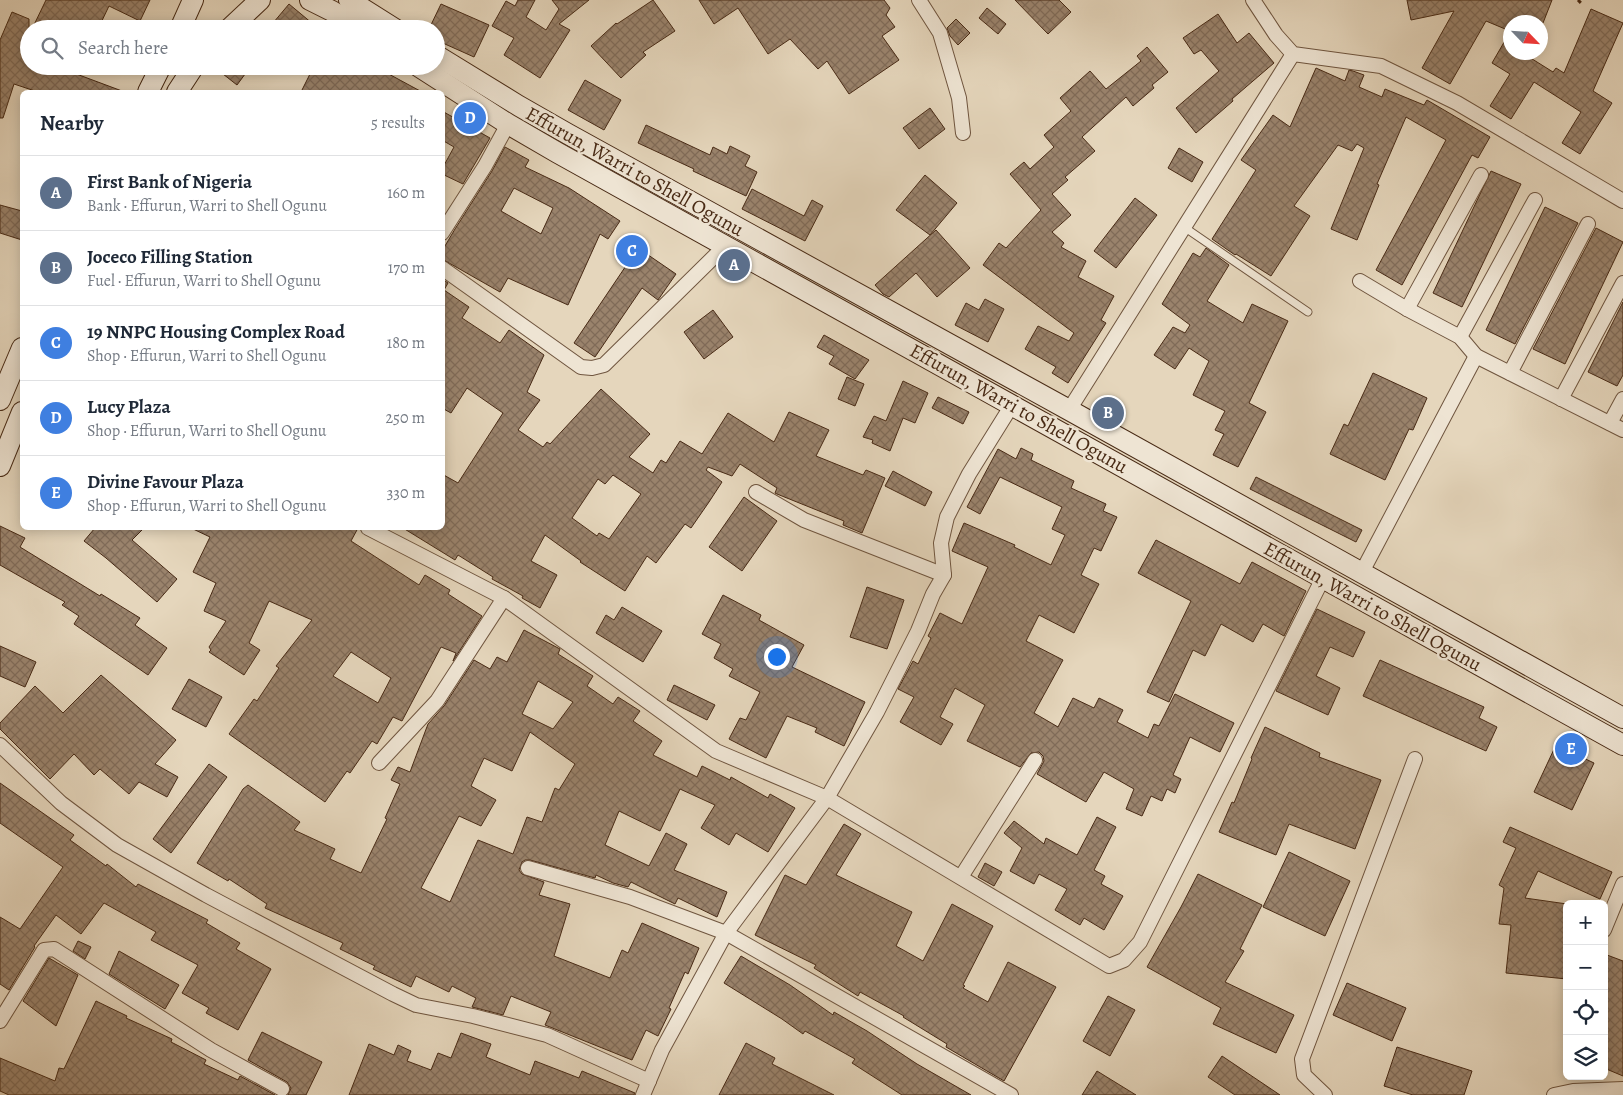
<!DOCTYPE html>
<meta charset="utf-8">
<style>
body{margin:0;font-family:Alegreya,serif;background:#f2f2f3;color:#1f2937}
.controls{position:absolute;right:15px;bottom:15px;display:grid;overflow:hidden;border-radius:8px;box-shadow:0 2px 12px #0003}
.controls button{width:45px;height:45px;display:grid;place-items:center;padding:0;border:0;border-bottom:1px solid #e0e1e3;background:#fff;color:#1f2937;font:25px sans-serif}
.compass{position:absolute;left:1503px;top:15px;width:45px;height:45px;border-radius:50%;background:#fff;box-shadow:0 2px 12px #0003;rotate:115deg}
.you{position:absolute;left:776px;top:656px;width:18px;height:18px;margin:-12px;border:4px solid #fff;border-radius:50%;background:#1a73e8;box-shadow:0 0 0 8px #1a73e833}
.badge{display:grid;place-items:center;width:32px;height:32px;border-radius:50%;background:#8f2418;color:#fff;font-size:16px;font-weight:700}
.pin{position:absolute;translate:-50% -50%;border:2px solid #fff;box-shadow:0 1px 5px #0006}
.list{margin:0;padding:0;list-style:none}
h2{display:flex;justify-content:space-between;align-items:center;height:65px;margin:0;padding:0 20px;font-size:21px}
h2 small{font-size:16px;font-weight:400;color:#747a83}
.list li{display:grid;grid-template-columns:32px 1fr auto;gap:15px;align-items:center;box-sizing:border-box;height:75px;padding:0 20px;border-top:1px solid #e0e1e3}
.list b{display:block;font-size:19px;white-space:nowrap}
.list p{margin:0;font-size:16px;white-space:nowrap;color:#747a83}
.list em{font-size:16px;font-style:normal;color:#747a83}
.icon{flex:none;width:28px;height:28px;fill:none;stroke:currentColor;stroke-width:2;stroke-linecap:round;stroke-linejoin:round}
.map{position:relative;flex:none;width:1623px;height:1095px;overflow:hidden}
.search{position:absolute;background:#fff;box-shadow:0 2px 12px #0003;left:20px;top:20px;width:425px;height:55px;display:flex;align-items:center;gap:12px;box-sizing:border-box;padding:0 18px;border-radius:28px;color:#747a83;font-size:19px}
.panel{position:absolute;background:#fff;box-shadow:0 2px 12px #0003;left:20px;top:90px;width:425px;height:440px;border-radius:8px}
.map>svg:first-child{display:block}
.building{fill:url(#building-cross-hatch);stroke:#482a15;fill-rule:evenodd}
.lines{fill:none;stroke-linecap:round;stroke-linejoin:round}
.lane-casing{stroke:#6f553f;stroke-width:9}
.street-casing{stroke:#6f553f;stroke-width:16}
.secondary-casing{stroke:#482a15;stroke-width:22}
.path{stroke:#482a15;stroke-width:3;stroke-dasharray:4 2.5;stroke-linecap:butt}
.lane{stroke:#eee4d3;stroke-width:7}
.street{stroke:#eee4d3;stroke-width:14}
.secondary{stroke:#eee4d3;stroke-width:20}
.labels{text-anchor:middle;stroke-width:5;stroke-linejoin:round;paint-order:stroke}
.street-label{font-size:20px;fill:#482a15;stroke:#eee4d3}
</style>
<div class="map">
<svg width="1623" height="1095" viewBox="0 0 1623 1095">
<defs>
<pattern id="building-cross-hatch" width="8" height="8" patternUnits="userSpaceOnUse" patternTransform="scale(1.25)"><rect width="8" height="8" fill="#9a836c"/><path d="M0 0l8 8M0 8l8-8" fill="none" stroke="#806b58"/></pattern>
</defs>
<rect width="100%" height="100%" fill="#e5d6bc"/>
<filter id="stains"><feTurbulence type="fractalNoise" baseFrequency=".004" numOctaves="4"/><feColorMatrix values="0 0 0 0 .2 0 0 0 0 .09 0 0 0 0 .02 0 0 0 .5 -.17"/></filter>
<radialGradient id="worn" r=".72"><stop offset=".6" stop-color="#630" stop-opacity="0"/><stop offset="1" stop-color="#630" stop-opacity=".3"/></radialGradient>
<g class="building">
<polygon points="46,0 150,0 140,21 109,6 98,29 32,29"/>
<polygon points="518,0 535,0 526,17 546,30 559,9 552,0 589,0 559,24 570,30 540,78 504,55 514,38 492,26 506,1 515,6"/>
<polygon points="653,0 675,31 643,52 646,55 621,78 591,46 616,23 617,24"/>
<polygon points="699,0 884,0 890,8 886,15 895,27 882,36 899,60 849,94 827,61 818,69 790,39 768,54 738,8 714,24"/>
<polygon points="1015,0 1059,0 1071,12 1048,34"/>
<polygon points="1407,0 1552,0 1543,23 1510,22 1510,31 1486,21 1450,84 1422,68 1454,11 1411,20"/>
<polygon points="289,4 319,29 268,29"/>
<polygon points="441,4 489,25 474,57 436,40 436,29 429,29"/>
<polygon points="987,8 1006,24 998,34 979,18"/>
<polygon points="1591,9 1623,23 1593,91 1612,103 1580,154 1562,143 1581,112 1534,82 1511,119 1490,106 1510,74 1492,63 1510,32 1510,52 1521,52 1553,72 1556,68 1564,73"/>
<polygon points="12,12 29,19 29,66 55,66 122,91 121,92 38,92 14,84 3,118 0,118 0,40"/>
<polygon points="1218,14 1237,43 1249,33 1274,63 1232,99 1233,101 1196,133 1176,108 1219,71 1201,50 1194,54 1183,38"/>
<polygon points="956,19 970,33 958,45 950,36 947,28"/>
<polygon points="1147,47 1168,72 1152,85 1154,88 1133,106 1126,97 1082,137 1095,151 1065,177 1068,180 1052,194 1071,215 1052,232 1064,243 1061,247 1086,261 1078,277 1114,296 1101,320 1106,323 1068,383 1052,373 1056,367 1025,349 1038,326 1069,341 1074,333 983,265 999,243 1006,248 1041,210 1010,174 1024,162 1030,169 1054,147 1044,135 1071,111 1060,98 1090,71 1106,89 1141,61 1137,56"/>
<polygon points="229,66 251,66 237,85 223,74"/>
<polygon points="314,66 374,66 422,92 301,92"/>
<polygon points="1316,68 1345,81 1349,70 1353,71 1364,75 1359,87 1382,97 1385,89 1424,105 1427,100 1490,137 1478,158 1472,155 1402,285 1376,270 1446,140 1406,117 1377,184 1379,185 1357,240 1331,229 1364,148 1357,144 1352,151 1338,145 1294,206 1310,216 1271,276 1236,254 1235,255 1212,239 1256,170 1241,160 1273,115 1290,127"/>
<polygon points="585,80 621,100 604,130 568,110"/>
<polygon points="930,108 945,129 919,149 903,128"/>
<polygon points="442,111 490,138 463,184 442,174 442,169 454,147 442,140"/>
<polygon points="646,125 710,155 713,147 727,154 730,146 750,156 745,166 757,172 746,196 693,171 694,169 638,143"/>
<path d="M505 147 529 160 525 167 569 188 620 221 608 239 600 234 568 305 508 278 500 292 442 259V251L455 229 492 171ZM514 188 553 208 541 234 501 211Z"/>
<polygon points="1179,148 1203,162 1192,182 1168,168"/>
<polygon points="1491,171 1521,184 1462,307 1433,293"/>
<polygon points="925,175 957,203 930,235 896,210"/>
<polygon points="752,189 804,216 812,200 823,206 805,241 742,209"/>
<polygon points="1135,198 1157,215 1116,268 1094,251"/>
<polygon points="0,205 22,211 22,240 0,233"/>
<polygon points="1545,207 1578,223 1515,344 1486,330"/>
<polygon points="1596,228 1623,242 1565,364 1533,349"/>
<polygon points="936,230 970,268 937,297 916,273 889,297 883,294 875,285"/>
<polygon points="638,248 676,274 658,300 642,288 595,357 574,343"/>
<polygon points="1206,248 1229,265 1207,301 1243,323 1252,304 1288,321 1249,403 1266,412 1238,467 1213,455 1224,434 1215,430 1225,411 1193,395 1209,361 1189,348 1175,369 1154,355 1173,327 1185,333 1190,325 1162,304 1193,253 1200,257"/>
<path d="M442 279 448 283 444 290 469 307 462 318 500 343 509 330 544 355 527 392 540 400 518 430 543 447 547 442 550 444 601 389 650 434 629 457 653 473 661 460 666 463 680 441 702 454 728 413 774 442 789 412 829 430 816 456 863 475 866 470 885 478 862 533 843 525 844 521 777 494 775 493 777 488 740 464 732 476 708 467 706 470 722 482 709 502 691 528 685 524 656 563 647 556 625 591 580 562 581 561 545 535 531 561 557 575 540 608 522 598 523 596 492 579 493 577 458 555 455 560 403 528H442V474L458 483 503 413 467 388 451 413 442 408ZM613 475 641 494 609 539 599 533 597 536 572 518 598 479 605 484Z"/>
<polygon points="985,299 1004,309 988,342 955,325 966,303 979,310"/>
<polygon points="1623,302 1623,375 1617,386 1588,372"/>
<polygon points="713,310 733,337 704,359 684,332"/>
<polygon points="824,335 869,360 855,379 829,364 834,356 817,347"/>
<polygon points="1373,373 1427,398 1413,430 1409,429 1385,480 1330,454 1344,424 1348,426"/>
<polygon points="847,377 864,384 855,406 838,399"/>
<polygon points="903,381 928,393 915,423 903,418 890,451 872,443 873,440 863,437 874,416 886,421"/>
<polygon points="938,397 969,412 963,424 932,408"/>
<polygon points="1021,448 1033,454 1031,460 1074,481 1071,488 1106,504 1103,511 1117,517 1101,551 1094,548 1081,575 1099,584 1074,633 1039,615 1026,641 1063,660 1034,713 1058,727 1073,698 1094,708 1099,698 1123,710 1117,722 1148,738 1154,724 1159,726 1175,694 1234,723 1220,752 1190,737 1173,775 1181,779 1175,793 1167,789 1162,801 1151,796 1142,816 1126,809 1134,789 1104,772 1086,802 1037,774 1044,761 1043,756 1039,752 1031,753 1020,767 967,741 985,705 955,688 940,717 953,724 941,745 900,722 914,697 898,689 913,661 918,664 931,638 928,636 940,613 962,624 988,567 952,551 964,523 1015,545 1014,547 1051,565 1065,535 1052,529 1062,507 1000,477 980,514 967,507 998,449 1016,459"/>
<polygon points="893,471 932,492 925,506 885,486"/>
<polygon points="1256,477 1362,530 1356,542 1250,489"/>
<polygon points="744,497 777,521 742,571 709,547"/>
<polygon points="0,526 25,538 20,547 100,596 101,594 140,618 135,625 167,648 148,675 74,624 79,616 62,605 65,602 0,565"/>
<polygon points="95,528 144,528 132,540 177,579 157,602 106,558 84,541"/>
<path d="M191 528H358L351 541 419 585 425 575 450 590 448 594 482 616 453 661 456 653 441 647 402 721 393 717 377 744 372 741 350 773 347 771 325 802 229 734 254 699 257 701 279 668 276 666 312 620 269 601 249 643 260 650 244 675 209 652 211 650 209 647 226 621 204 611 216 583 193 572 210 537ZM351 652 391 678 378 703 333 676Z"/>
<polygon points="1156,540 1240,584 1252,562 1306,591 1284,636 1263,624 1253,642 1221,624 1205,656 1193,650 1169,702 1147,692 1191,601 1138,573"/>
<polygon points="867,587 904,600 887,649 850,637"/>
<polygon points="723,595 761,615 759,620 804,645 792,667 865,702 844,746 815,732 817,728 787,716 766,758 729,739 740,718 746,720 760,692 729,676 733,669 714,658 721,644 702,634"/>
<polygon points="622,607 662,631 643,662 596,633 606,615 614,620"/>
<polygon points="1317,609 1365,632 1353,657 1330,647 1316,676 1340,688 1328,715 1276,691"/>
<path d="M524 630 560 649 558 654 593 676 587 686 613 704 618 697 640 711 633 721 662 741 653 755 697 777 702 766 730 780 731 777 768 798 770 794 795 808 768 852 736 833 729 845 701 828 715 805 680 789 660 831 619 811 605 845 649 866 666 833 687 844 674 870 727 892 717 917 678 898 675 904 631 882 628 887 613 883 596 875 595 878 530 860H525L522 862 519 870 522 874 544 882 539 895 570 904 554 956 610 978 622 950 628 953 642 923 699 948 688 974 685 972 669 1008 671 1009 658 1036 646 1030 632 1060 545 1025 551 1012 511 996 503 1015 472 1007 476 998 452 986 449 992 416 976 411 987 373 969 375 966 340 949 343 943 265 908 267 904 229 879 228 881 197 863 243 789 248 785 300 822 294 830 335 849 330 859 361 873 387 819 385 818 400 784 391 780 398 767 410 772 428 724 444 706 474 660 490 669 497 657 507 662ZM538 681 573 702 553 729 522 714ZM530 732 575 764 559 790 555 788 542 822 527 817 513 854 478 840 450 902 421 888 459 816 481 826 496 800 471 786 484 758 512 771Z"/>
<polygon points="0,646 36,662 25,687 0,676"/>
<polygon points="1380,660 1484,707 1479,718 1497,727 1486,751 1363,696"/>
<polygon points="101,675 176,740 155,764 178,777 167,797 139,782 129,794 100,769 94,775 74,754 50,779 0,729 0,723 35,686 63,713"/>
<polygon points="189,679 222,697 206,727 172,709"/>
<polygon points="674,685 715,705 707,720 667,700"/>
<polygon points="1265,727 1320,753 1319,757 1381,780 1355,849 1289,824 1276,855 1219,832 1232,802 1234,803 1252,759 1251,758"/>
<polygon points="1556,745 1594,763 1572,810 1534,792"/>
<polygon points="209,764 227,777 171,853 153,839"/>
<polygon points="0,783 74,835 70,840 106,866 107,864 136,887 138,884 208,920 206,923 240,943 236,949 271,969 238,1030 206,1013 209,1008 182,993 198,965 151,940 156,932 104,903 81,934 56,915 34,946 35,947 9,990 0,984 0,917 20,929 63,867 0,823"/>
<polygon points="1097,817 1116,827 1094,870 1105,876 1101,884 1123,896 1104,930 1084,918 1080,925 1055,910 1067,889 1039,874 1034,884 1010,871 1022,848 1004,833 1014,821 1044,844 1046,838 1077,855"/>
<polygon points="844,824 861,834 836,875 912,912 896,946 923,961 952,904 993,926 963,985 965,986 963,988 988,1002 1008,962 1056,987 1004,1081 946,1047 947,1044 903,1017 904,1016 860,992 858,996 814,968 816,965 755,935 785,875 806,885"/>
<polygon points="1510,827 1612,872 1600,899 1538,871 1525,898 1567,904 1567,979 1506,973 1511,925 1499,924 1504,888 1499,885 1516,848 1503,842"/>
<polygon points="1289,852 1350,881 1325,936 1263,907"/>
<polygon points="985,863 1002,872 994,886 978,877"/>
<polygon points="1198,874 1262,905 1240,949 1244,951 1225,982 1294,1015 1276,1053 1213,1024 1221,1008 1147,967 1181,907"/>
<polygon points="78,941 91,947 85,959 73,951"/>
<polygon points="119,951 179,985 165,1009 109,974"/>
<polygon points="1607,955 1623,961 1623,1076 1604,1068 1604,962"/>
<polygon points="741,956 790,985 833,1015 834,1012 867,1031 917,1064 971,1095 902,1095 852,1063 855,1059 805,1031 803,1034 782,1019 724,983"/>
<polygon points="49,958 78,975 56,1026 23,1001"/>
<polygon points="1347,983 1406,1008 1392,1041 1333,1015"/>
<polygon points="1108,996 1135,1010 1110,1056 1083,1041"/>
<polygon points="96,1001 127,1016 126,1018 172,1039 171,1042 206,1060 204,1064 238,1080 240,1076 275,1095 9,1095 0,1091 0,1058 55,1081 59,1068 64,1069"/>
<polygon points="262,1032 322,1062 306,1095 288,1095 291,1088 287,1082 248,1060"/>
<polygon points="461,1033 491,1044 486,1057 530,1075 535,1061 579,1078 582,1071 635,1093 634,1095 349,1095 369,1044 394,1055 398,1045 411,1051 407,1061 431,1070 438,1053 451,1058"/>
<polygon points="746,1043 775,1058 772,1064 834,1095 719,1095"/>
<polygon points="1397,1047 1472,1071 1464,1095 1413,1095 1384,1086"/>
<polygon points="1222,1056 1280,1095 1235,1095 1208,1077"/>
<polygon points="1097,1071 1136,1095 1082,1095"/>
</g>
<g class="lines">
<defs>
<polyline id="lane" points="1184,227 1308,312"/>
<g id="street">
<polyline points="919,0 940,33 959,98 963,133"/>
<polyline points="1253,0 1276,35 1293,54 1381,66 1457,103 1623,201"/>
<polyline points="442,233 485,166 508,124"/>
<polyline points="442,268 581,367 592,368 604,365 726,245"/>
<polyline points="1360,281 1407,309 1460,337 1476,356 1623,430"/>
<polyline points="1407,309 1481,175"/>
<polyline points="1460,337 1535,200"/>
<polyline points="1510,373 1588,224"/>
<polyline points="1561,399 1623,283"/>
<polyline points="1069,410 1293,54"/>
<polyline points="1610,423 1623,399"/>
<polyline points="756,492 804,520 944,575"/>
<polyline points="368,528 504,598 716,751 827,798 1109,966 1124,960 1140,942 1323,578"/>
<polyline points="1362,572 1476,356"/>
<polyline points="0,745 61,803 117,845 206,895 393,994 416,1005 473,1016 547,1035 649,1081"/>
<polyline points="379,763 437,701 504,598"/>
<polyline points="528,868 630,897 726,933 1011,1095"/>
<polyline points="961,877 1035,760"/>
<polyline points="1604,930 1623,884"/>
<polyline points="0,1021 44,950 54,949 211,1050 282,1089"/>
<polyline points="643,1095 662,1050 726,933 827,798 877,712 918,631 933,594 944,575 941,543 947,517 969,474 1012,405"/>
<polyline points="1325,1095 1304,1075 1302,1059 1415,759"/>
<polyline points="1554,1095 1573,1091 1623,1089"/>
</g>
<g id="secondary">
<polyline points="310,0 332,11 360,29"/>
<polyline points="349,0 395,29"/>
<polyline points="180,29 193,0"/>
<polyline points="229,29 260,0"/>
<polyline points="436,55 519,106 568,134 1069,410 1623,718"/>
<polyline points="418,66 508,124 558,153 1623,745"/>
<polyline points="148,92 161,66"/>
<polyline points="177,92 194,66"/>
<polyline points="0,400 22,348"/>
<polyline points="0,466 22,412"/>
</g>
</defs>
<use href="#lane" class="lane-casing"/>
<use href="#street" class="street-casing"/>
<use href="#secondary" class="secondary-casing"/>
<polyline class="path" points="1578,0 1582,4"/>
<use href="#lane" class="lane"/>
<use href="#street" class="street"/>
<use href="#secondary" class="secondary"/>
</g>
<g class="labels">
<g class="street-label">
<text transform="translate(635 171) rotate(29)" y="7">Effurun, Warri to Shell Ogunu</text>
<text transform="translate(1019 408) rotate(29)" y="7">Effurun, Warri to Shell Ogunu</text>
<text transform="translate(1373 606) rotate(29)" y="7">Effurun, Warri to Shell Ogunu</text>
</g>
</g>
<rect width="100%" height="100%" filter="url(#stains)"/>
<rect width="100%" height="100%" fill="url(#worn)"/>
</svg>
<div class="controls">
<button>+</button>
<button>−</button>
<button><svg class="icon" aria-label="locate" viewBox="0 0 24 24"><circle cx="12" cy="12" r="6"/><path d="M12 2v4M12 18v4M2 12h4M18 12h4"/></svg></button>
<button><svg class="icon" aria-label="layers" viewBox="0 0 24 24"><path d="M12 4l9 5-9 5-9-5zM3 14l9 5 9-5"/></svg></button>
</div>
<svg class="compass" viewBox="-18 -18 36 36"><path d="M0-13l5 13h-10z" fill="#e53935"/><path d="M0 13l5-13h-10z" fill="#747a83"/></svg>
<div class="you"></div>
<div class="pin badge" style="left:734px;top:265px;background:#5c6f8a">A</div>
<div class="pin badge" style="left:1108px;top:413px;background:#5c6f8a">B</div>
<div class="pin badge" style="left:632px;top:251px;background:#3f7fe0">C</div>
<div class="pin badge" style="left:470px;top:118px;background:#3f7fe0">D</div>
<div class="pin badge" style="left:1571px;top:749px;background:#3f7fe0">E</div>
<div class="search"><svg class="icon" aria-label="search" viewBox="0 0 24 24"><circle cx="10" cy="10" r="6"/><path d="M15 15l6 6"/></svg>Search here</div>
<section class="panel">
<h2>Nearby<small>5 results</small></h2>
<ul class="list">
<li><span class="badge" style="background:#5c6f8a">A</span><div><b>First Bank of Nigeria</b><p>Bank · Effurun, Warri to Shell Ogunu</p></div><em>160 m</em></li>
<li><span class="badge" style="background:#5c6f8a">B</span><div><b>Joceco Filling Station</b><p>Fuel · Effurun, Warri to Shell Ogunu</p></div><em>170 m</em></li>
<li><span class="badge" style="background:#3f7fe0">C</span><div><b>19 NNPC Housing Complex Road</b><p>Shop · Effurun, Warri to Shell Ogunu</p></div><em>180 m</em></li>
<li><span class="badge" style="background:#3f7fe0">D</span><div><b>Lucy Plaza</b><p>Shop · Effurun, Warri to Shell Ogunu</p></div><em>250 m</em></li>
<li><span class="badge" style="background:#3f7fe0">E</span><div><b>Divine Favour Plaza</b><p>Shop · Effurun, Warri to Shell Ogunu</p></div><em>330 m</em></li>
</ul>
</section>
</div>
